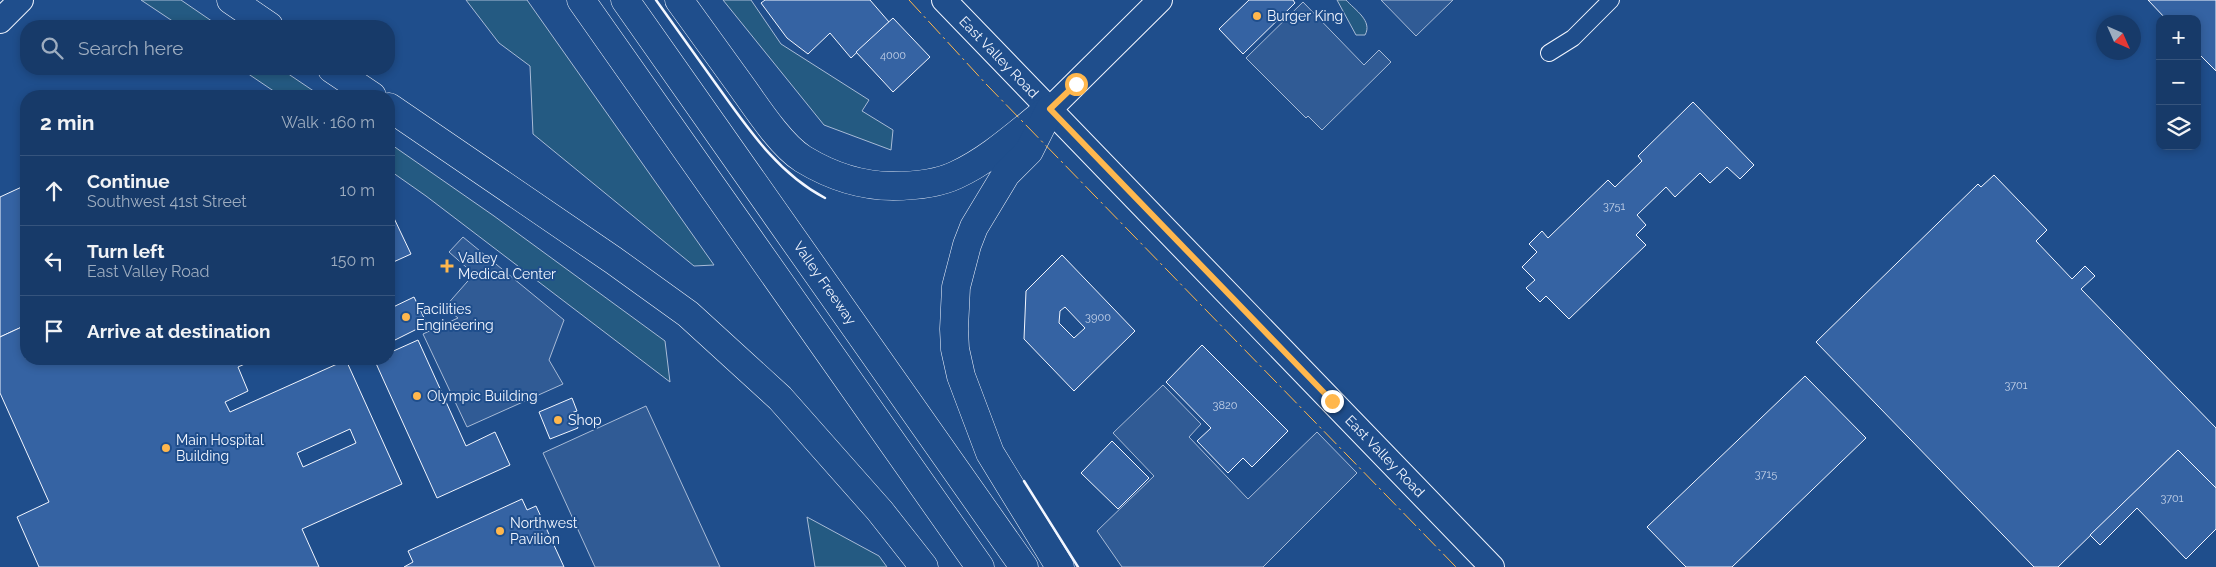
<!DOCTYPE html>
<meta charset="utf-8">
<style>
body{margin:0;font-family:Raleway,sans-serif;background:#244571;color:#f1f3f6}
.controls{position:absolute;right:15px;top:15px;display:grid;overflow:hidden;border-radius:10px;box-shadow:0 2px 8px #0003}
.controls button{width:45px;height:45px;display:grid;place-items:center;padding:0;border:0;border-bottom:1px solid #36547d;background:#173a69;color:#f1f3f6;font:25px sans-serif}
.compass{position:absolute;left:2096px;top:15px;width:45px;height:45px;border-radius:50%;background:#173a69;box-shadow:0 2px 8px #0003;rotate:135deg}
.stop{position:absolute;width:15px;height:15px;margin:-11px;border:4px solid #ffb74d;border-radius:50%;background:#fff}
.stop.end{background:#ffb74d;border-color:#fff;box-shadow:0 1px 5px #0008}
.list{margin:0;padding:0;list-style:none}
h2{display:flex;justify-content:space-between;align-items:center;height:65px;margin:0;padding:0 20px;font-size:21px}
h2 small{font-size:16px;font-weight:400;color:#9eadc0}
.list li{display:grid;grid-template-columns:32px 1fr auto;gap:15px;align-items:center;box-sizing:border-box;height:70px;padding:0 20px;border-top:1px solid #36547d}
.list b{display:block;font-size:19px;white-space:nowrap}
.list p{margin:0;font-size:16px;white-space:nowrap;color:#9eadc0}
.list em{font-size:16px;font-style:normal;color:#9eadc0}
.icon{flex:none;width:28px;height:28px;fill:none;stroke:currentColor;stroke-width:2;stroke-linecap:round;stroke-linejoin:round}
.map{position:relative;flex:none;width:2216px;height:567px;overflow:hidden}
.search{position:absolute;background:#173a69;box-shadow:0 2px 8px #0003;left:20px;top:20px;width:375px;height:55px;display:flex;align-items:center;gap:12px;box-sizing:border-box;padding:0 18px;border-radius:20px;color:#9eadc0;font-size:19px}
.panel{position:absolute;background:#173a69;box-shadow:0 2px 8px #0003;left:20px;top:90px;width:375px;height:275px;border-radius:20px}
.map>svg:first-child{display:block}
.green{fill:#245a82;stroke:#a8bbd7}
.parking{fill:#305b95;stroke:#a8bbd7}
.building{fill:#3563a3;stroke:#f2f6ff;fill-rule:evenodd}
.lines{fill:none;stroke-linecap:round;stroke-linejoin:round}
.street-casing{stroke:#f2f6ff;stroke-width:18}
.secondary-casing{stroke:#f2f6ff;stroke-width:26}
.highway-casing{stroke:#f2f6ff;stroke-width:29}
.street{stroke:#1f4e8c;stroke-width:16}
.secondary{stroke:#1f4e8c;stroke-width:24}
.highway{stroke:#1f4e8c;stroke-width:28}
.wall{stroke:#f2f6ff;stroke-width:2.5}
.power{stroke:#ffb74d;stroke-width:1;stroke-dasharray:18 4 2.5 4;stroke-linecap:butt}
.route{stroke:#ffb74d;stroke-width:6}
.poi-dot{fill:#ffb74d;stroke:#1f4e8c;stroke-width:2}
.labels{text-anchor:middle;stroke-width:4;stroke-linejoin:round;paint-order:stroke}
.number-label{font-size:11px;fill:#c3d1e8}
.poi-label{font-size:14px;fill:#f2f6ff;stroke:#1f4e8c;text-anchor:start}
.street-label{font-size:14px;fill:#f2f6ff;stroke:#1f4e8c}
</style>
<div class="map">
<svg width="2216" height="567" viewBox="0 0 2216 567">
<rect width="100%" height="100%" fill="#1f4e8c"/>
<g class="green">
<polygon points="141,0 181,0 219,26 180,26"/>
<polygon points="466,0 527,0 714,265 694,266 533,134 530,66 499,43"/>
<polygon points="723,0 751,0 781,44 869,100 862,111 893,130 891,150 824,125"/>
<path d="M1337 0H1346C1355 10 1373 21 1365 35H1356Z"/>
<polygon points="241,69 281,69 321,96 281,96"/>
<polygon points="389,143 494,216 665,341 670,382 426,196 389,170"/>
<polygon points="807,517 879,556 887,567 815,567"/>
</g>
<g class="parking">
<polygon points="1381,0 1453,0 1416,36"/>
<polygon points="1303,2 1364,65 1379,50 1391,62 1322,130 1308,116 1306,118 1246,58"/>
<polygon points="463,237 564,320 549,360 563,384 467,427 423,334 458,318 445,307 474,274 449,252"/>
<polygon points="1163,385 1201,424 1189,437 1248,499 1317,432 1357,473 1263,567 1122,567 1097,531 1154,476 1113,433"/>
<polygon points="646,406 720,567 595,567 543,453"/>
</g>
<g class="building">
<polygon points="765,0 870,0 889,22 851,58 830,33 808,54 787,38 761,3"/>
<polygon points="1249,0 1293,0 1295,3 1243,54 1219,29"/>
<polygon points="2148,0 2216,0 2216,71 2197,52 2197,19 2166,19"/>
<polygon points="893,18 930,57 893,92 856,52"/>
<polygon points="1693,102 1754,165 1740,179 1727,167 1710,183 1700,173 1675,197 1666,187 1637,215 1646,225 1636,235 1646,245 1569,319 1546,296 1540,302 1526,288 1535,280 1522,267 1537,252 1529,244 1542,231 1548,238 1608,180 1615,187 1642,161 1638,156"/>
<polygon points="1994,175 2047,230 2036,241 2072,279 2085,266 2095,276 2081,289 2216,428 2216,488 2178,450 2058,567 2034,567 1816,342 1978,184 1981,187"/>
<polygon points="26,185 26,325 0,337 0,197"/>
<polygon points="392,214 411,254 389,264 389,216"/>
<path d="M1062 255 1135 331 1074 391 1024 339 1026 291ZM1065 307 1085 328 1074 338 1059 323 1060 311Z"/>
<polygon points="414,297 427,324 395,340 391,331 389,332 389,309"/>
<path d="M26 325V359H256L238 367 248 391 225 402 230 412 346 360 402 484 302 529 319 567H39L17 517 49 502 0 393V337ZM350 429 356 443 303 467 297 453Z"/>
<polygon points="418,340 466,446 495,432 510,465 437,498 374,359 389,359 389,353"/>
<polygon points="1202,345 1288,431 1252,467 1243,458 1228,473 1197,441 1211,428 1166,382"/>
<polygon points="1805,376 1866,438 1732,567 1686,567 1647,527"/>
<polygon points="572,398 577,411 571,413 578,428 550,439 539,412"/>
<polygon points="1112,441 1149,478 1118,509 1081,473"/>
<polygon points="2178,450 2216,488 2216,529 2186,559 2137,508 2100,545 2090,535"/>
<polygon points="522,499 527,510 536,506 564,567 404,567 413,562 408,551"/>
</g>
<g class="lines">
<defs>
<polyline id="street" points="1549,53 1573,38 1611,0"/>
<g id="secondary">
<polyline points="944,0 1492,567"/>
<polyline points="0,21 21,0"/>
<polyline points="1050,109 1160,0"/>
</g>
<g id="highway">
<polyline points="231,0 269,26"/>
<polyline points="581,0 980,567"/>
<polyline points="625,0 1024,567"/>
<path d="M679 0C701 30 722 60 744 90 758 110 782 146 803 159 831 176 860 186 893 186 914 186 937 184 956 175 989 160 1018 133 1046 111"/>
<polyline points="332,69 372,96"/>
<polyline points="389,107 613,260 688,314 780,398 880,511 924,567"/>
<polyline points="1050,109 1029,151 1006,174 974,227 967,245 956,287 954,329 955,349 961,376 990,453 1060,567"/>
</g>
</defs>
<use href="#street" class="street-casing"/>
<use href="#secondary" class="secondary-casing"/>
<use href="#highway" class="highway-casing"/>
<use href="#street" class="street"/>
<use href="#secondary" class="secondary"/>
<use href="#highway" class="highway"/>
<g class="wall">
<path d="M656 0C676 28 696 56 716 84 747 127 777 173 825 198"/>
<polyline points="1024,481 1078,567"/>
</g>
<polyline class="power" points="909,0 987,85 1456,567"/>
</g>
<g class="lines">
<polyline class="route" points="1076,84 1050,109 1332,401"/>
</g>
<g class="poi-dot">
<circle cx="1257" cy="16" r="5"/>
<path d="M444.5 258.5h5v5h5v5h-5v5h-5v-5h-5v-5h5z"/>
<circle cx="406" cy="317" r="5"/>
<circle cx="417" cy="396" r="5"/>
<circle cx="558" cy="420" r="5"/>
<circle cx="166" cy="448" r="5"/>
<circle cx="500" cy="531" r="5"/>
</g>
<g class="labels">
<g class="number-label">
<text x="893" y="59">4000</text>
<text x="1614" y="210">3751</text>
<text x="1098" y="321">3900</text>
<text x="2016" y="389">3701</text>
<text x="1225" y="409">3820</text>
<text x="1766" y="478">3715</text>
<text x="2172" y="502">3701</text>
</g>
<g class="poi-label">
<text x="1267" y="21">Burger King</text>
<text x="458" y="263">Valley<tspan x="458" dy="16">Medical Center</tspan></text>
<text x="416" y="314">Facilities<tspan x="416" dy="16">Engineering</tspan></text>
<text x="427" y="401">Olympic Building</text>
<text x="568" y="425">Shop</text>
<text x="176" y="445">Main Hospital<tspan x="176" dy="16">Building</tspan></text>
<text x="510" y="528">Northwest<tspan x="510" dy="16">Pavilion</tspan></text>
</g>
<g class="street-label">
<text transform="translate(999 57) rotate(46)" y="5">East Valley Road</text>
<text transform="translate(825 283) rotate(55)" y="5">Valley Freeway</text>
<text transform="translate(1385 456) rotate(46)" y="5">East Valley Road</text>
</g>
</g>
</svg>
<div class="controls">
<button>+</button>
<button>−</button>
<button><svg class="icon" aria-label="layers" viewBox="0 0 24 24"><path d="M12 4l9 5-9 5-9-5zM3 14l9 5 9-5"/></svg></button>
</div>
<svg class="compass" viewBox="-18 -18 36 36"><path d="M0-13l5 13h-10z" fill="#e53935"/><path d="M0 13l5-13h-10z" fill="#9eadc0"/></svg>
<div class="stop" style="left:1076px;top:84px"></div>
<div class="stop end" style="left:1332px;top:401px"></div>
<div class="search"><svg class="icon" aria-label="search" viewBox="0 0 24 24"><circle cx="10" cy="10" r="6"/><path d="M15 15l6 6"/></svg>Search here</div>
<section class="panel">
<h2>2 min<small>Walk · 160 m</small></h2>
<ul class="list">
<li><svg class="icon" aria-label="ahead" viewBox="0 0 24 24"><path d="M12 20V5M6 11l6-6 6 6"/></svg><div><b>Continue</b><p>Southwest 41st Street</p></div><em>10 m</em></li>
<li><svg class="icon" aria-label="left" viewBox="0 0 24 24"><path d="M17 20v-9H6M10 6l-5 5 5 5"/></svg><div><b>Turn left</b><p>East Valley Road</p></div><em>150 m</em></li>
<li><svg class="icon" aria-label="arrive" viewBox="0 0 24 24"><path d="M6 21V4h12l-3 4 3 4H6"/></svg><div><b>Arrive at destination</b></div></li>
</ul>
</section>
</div>
